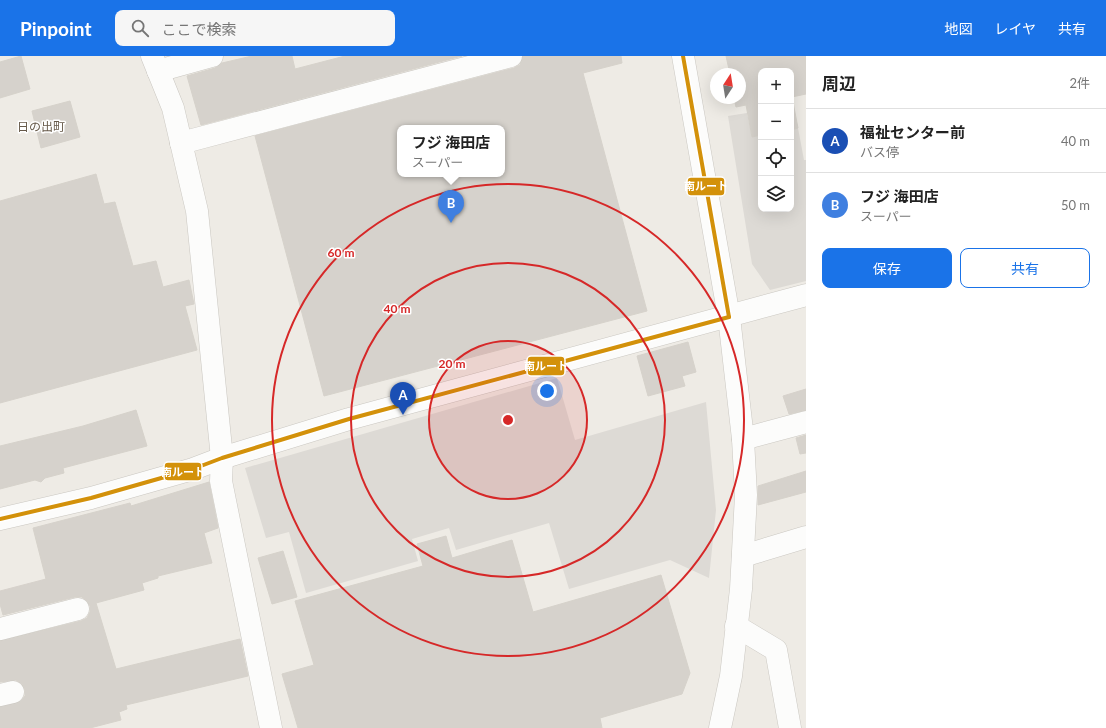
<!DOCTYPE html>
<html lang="ja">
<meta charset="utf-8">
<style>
body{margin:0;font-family:Lato,"Noto Sans JP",sans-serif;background:#f6f6f6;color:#222}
.controls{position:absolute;right:12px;top:12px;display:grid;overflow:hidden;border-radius:8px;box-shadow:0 4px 16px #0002}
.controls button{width:36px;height:36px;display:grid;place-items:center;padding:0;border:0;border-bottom:1px solid #e0e0e0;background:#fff;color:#222;font:20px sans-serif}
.compass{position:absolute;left:710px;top:12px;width:36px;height:36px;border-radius:50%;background:#fff;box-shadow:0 4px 16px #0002;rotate:12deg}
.you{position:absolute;left:547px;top:335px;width:14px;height:14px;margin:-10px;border:3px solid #fff;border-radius:50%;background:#1a73e8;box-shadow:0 0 0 6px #1a73e833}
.badge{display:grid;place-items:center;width:26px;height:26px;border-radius:50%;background:#1a73e8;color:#fff;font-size:13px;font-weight:700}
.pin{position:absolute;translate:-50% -33px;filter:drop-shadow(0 1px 2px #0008)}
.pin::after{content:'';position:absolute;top:21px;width:14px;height:12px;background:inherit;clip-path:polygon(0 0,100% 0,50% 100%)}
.popup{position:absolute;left:397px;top:69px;width:108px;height:52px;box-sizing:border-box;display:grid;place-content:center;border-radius:8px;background:#fff;filter:drop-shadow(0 1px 3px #0005);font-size:13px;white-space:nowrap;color:#767676}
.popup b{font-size:15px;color:#222}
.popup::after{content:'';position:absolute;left:50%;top:100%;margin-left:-8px;border:8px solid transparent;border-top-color:#fff}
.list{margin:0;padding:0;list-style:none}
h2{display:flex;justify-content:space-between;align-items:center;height:52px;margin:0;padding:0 16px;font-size:17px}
h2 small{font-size:13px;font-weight:400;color:#767676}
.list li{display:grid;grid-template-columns:26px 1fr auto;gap:12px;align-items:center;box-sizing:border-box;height:64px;padding:0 16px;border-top:1px solid #e0e0e0}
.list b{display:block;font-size:15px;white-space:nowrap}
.list p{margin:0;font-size:13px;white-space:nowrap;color:#767676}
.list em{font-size:13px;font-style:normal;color:#767676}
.actions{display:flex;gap:8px;padding:12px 16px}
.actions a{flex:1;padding:9px 0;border:1px solid #1a73e8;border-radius:8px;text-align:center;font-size:14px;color:#1a73e8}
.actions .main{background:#1a73e8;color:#fff}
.icon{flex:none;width:22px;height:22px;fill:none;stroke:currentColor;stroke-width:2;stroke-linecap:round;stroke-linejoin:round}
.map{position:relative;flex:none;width:806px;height:672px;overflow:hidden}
header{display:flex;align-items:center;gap:24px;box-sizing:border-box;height:56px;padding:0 20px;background:#1a73e8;color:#fff}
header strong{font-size:19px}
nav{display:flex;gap:22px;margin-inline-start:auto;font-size:14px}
.search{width:280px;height:36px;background:#f6f6f6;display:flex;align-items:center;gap:10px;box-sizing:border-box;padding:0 14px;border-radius:8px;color:#767676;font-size:15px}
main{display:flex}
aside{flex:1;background:#fff}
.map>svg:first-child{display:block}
.parking{fill:#dddad5}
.building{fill:#d6d2cc;stroke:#d6d2cb;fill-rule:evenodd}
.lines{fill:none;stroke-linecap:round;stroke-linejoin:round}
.minor-casing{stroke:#cac7c1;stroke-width:23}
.minor{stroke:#fcfcfb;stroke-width:22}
.bus-1-casing{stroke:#fff;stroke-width:7}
.bus-1{stroke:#d3910a;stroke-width:4}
.ring{fill:none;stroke:#d62828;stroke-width:2}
.labels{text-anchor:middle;stroke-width:3;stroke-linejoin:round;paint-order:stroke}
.quarter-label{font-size:12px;fill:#665949;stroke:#fff}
.centre{fill:#d62828;stroke:#fff;stroke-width:2}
.ring-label{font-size:12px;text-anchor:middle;font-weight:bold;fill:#d62828;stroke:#fff;stroke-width:3;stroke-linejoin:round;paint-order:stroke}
.line-badge{stroke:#fff;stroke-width:1.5}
.badge-label{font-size:11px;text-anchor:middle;font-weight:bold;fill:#fff}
</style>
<header>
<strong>Pinpoint</strong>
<div class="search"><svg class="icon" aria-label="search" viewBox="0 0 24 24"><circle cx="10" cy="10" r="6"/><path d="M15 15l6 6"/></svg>ここで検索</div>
<nav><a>地図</a><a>レイヤ</a><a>共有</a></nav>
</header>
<main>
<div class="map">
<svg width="806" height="672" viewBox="0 0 806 672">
<rect width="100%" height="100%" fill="#eeebe5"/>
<g class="parking">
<polygon points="747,57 752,81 761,79 761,153 791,153 791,74 798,72 804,104 806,104 806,225 770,234 752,208 728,60"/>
<polygon points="557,322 575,384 706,346 716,454 709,522 670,504 569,533 549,467 456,494 449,472 412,483 418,505 306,537 289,476 266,482 245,412"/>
</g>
<g class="building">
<polygon points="21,0 30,33 0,42 0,6"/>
<polygon points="252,0 292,0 295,13 345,0 462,0 201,69 187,20 215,12 222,7"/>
<path d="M523 0H621L622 7 583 17 647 255 324 340 255 80 514 12 520 9ZM400 72H502V118H400Z"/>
<polygon points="726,0 806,0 806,38 792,41 798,72 791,74 791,15 761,15 761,79 752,81 746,49 736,51 734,42 740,42 740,18 730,18"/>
<polygon points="70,45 80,81 41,92 32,55"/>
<polygon points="96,118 104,148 115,146 133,210 156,205 163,231 189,224 194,248 185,250 197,294 0,347 0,145"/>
<polygon points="688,286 696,316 682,320 685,330 648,340 637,300"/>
<polygon points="806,333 806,354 789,358 783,340"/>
<polygon points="136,354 147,390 63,412 64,417 45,422 41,426 35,424 0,433 0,390 83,370"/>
<polygon points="806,379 806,397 800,398 796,382"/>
<polygon points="806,415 806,436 758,449 758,430"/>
<polygon points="209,426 218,472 204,477 212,507 158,520 158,522 142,527 144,534 96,547 116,613 240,583 248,620 126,649 127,653 119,656 121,664 90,672 0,672 0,651 21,645 25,640 25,634 22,628 16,624 0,626 0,585 81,565 87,562 90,556 90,550 87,545 82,541 75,541 3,559 0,548 0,535 46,523 33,472 130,447 131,450"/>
<polygon points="446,480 452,502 512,484 533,556 661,519 690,617 682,638 600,662 602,672 298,672 282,618 314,609 295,545 423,510 417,488"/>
<polygon points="283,495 297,541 272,548 258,502"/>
</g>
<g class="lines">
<defs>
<g id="minor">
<polyline points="152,0 173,52 197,155 222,402 221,425 271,672"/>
<polyline points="683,0 729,261 743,383 746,439 741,533 731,620 720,672"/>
<polyline points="158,15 212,0"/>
<polyline points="181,87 511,0"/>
<polyline points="743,383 806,366"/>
<polyline points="0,463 91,442 193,413 222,402 349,363 806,239"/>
<polyline points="743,500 806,481"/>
<polyline points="736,570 776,594 790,672"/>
<polyline points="0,573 78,553"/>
<polyline points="0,639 13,636"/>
</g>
</defs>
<use href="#minor" class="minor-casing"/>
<use href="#minor" class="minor"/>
<defs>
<g id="bus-1">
<polyline points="683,0 729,261"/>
<polyline points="0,463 91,442 193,413 222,402 349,363 729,261"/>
</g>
</defs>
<use href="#bus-1" class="bus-1-casing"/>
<use href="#bus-1" class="bus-1"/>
</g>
<circle cx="508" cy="364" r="79" fill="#d62828" fill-opacity=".12"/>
<g class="ring">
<circle cx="508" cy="364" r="79"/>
<circle cx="508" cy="364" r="157"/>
<circle cx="508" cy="364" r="236"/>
</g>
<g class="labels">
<g class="quarter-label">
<text x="41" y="75">日の出町</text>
</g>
</g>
<circle cx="508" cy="364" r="6" class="centre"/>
<g class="ring-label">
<text x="341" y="201">60 m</text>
<text x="397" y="257">40 m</text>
<text x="452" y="312">20 m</text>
</g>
<g class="line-badge">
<rect x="687" y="121" width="38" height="19" rx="4" fill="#d3910a"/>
<rect x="527" y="300" width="38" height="20" rx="4" fill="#d3910a"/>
<rect x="164" y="406" width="38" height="19" rx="4" fill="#d3910a"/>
</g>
<g class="badge-label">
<text x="706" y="134">南ルート</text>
<text x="546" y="314">南ルート</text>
<text x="183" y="420">南ルート</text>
</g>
</svg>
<div class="controls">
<button>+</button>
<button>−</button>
<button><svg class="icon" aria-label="locate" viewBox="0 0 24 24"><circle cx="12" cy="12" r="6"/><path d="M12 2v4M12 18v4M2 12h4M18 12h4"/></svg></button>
<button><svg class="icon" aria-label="layers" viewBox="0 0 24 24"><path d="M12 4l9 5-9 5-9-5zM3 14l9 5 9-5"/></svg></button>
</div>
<svg class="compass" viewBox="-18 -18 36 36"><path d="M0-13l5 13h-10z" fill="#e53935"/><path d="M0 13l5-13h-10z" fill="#767676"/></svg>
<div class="you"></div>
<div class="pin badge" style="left:403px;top:359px;background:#1a4fb4">A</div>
<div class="pin badge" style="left:451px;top:167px;background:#3f7fe0">B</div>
<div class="popup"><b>フジ 海田店</b>スーパー</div>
</div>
<aside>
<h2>周辺<small>2件</small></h2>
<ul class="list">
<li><span class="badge" style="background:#1a4fb4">A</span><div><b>福祉センター前</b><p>バス停</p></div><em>40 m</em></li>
<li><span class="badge" style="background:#3f7fe0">B</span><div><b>フジ 海田店</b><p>スーパー</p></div><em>50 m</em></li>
</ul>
<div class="actions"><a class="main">保存</a><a>共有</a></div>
</aside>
</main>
